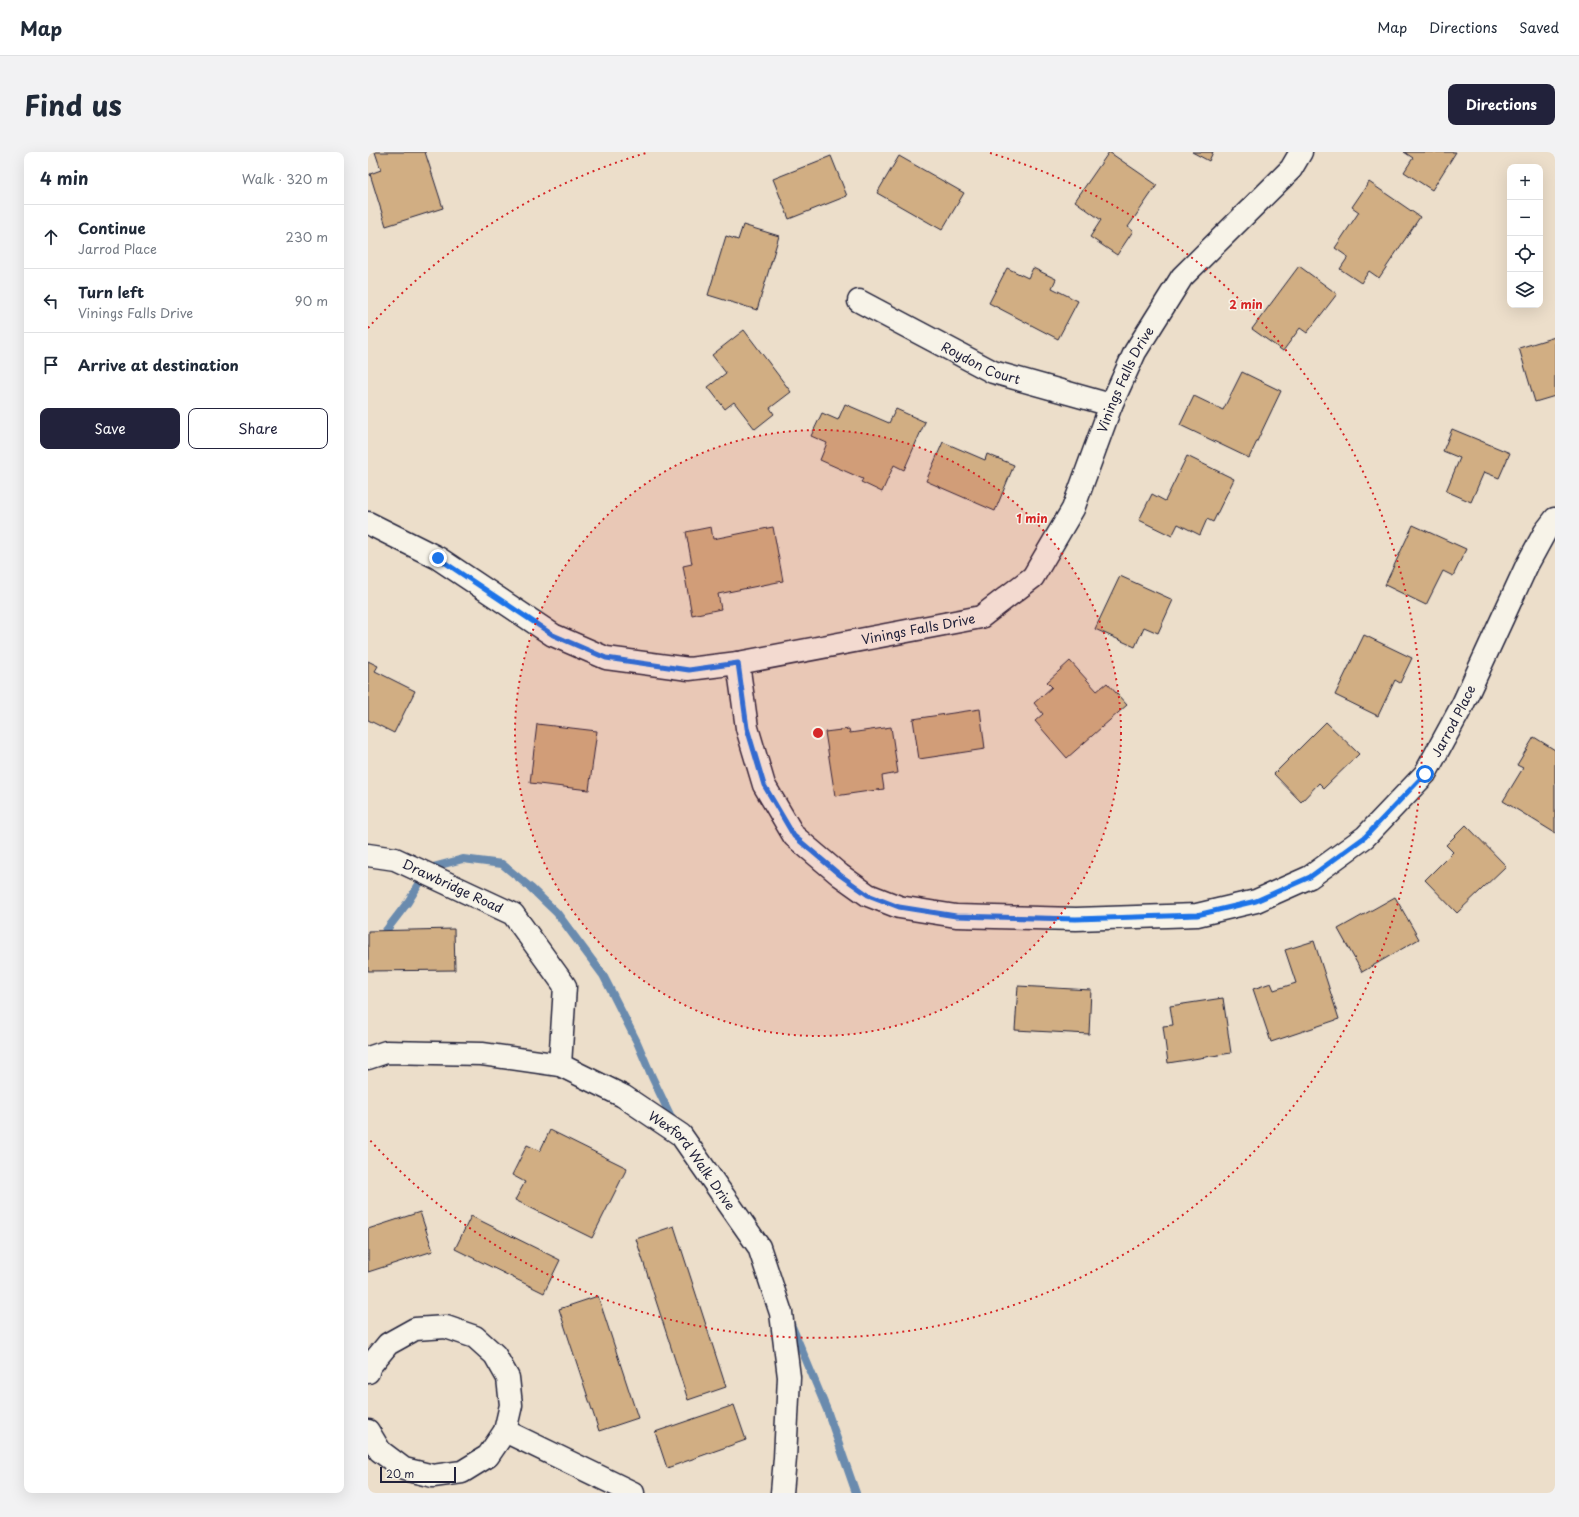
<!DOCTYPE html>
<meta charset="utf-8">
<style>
body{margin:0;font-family:"Playpen Sans",sans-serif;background:#f2f2f3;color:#1f2937}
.controls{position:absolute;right:12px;top:12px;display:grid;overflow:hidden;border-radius:8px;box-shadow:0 4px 16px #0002}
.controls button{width:36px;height:36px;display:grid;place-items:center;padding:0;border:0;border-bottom:1px solid #e0e1e3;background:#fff;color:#1f2937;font:20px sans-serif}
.scale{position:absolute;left:12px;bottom:10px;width:76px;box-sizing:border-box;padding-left:4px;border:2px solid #22223b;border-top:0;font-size:11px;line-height:14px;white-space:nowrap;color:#22223b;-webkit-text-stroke:3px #f7f3e8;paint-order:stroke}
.stop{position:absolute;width:12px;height:12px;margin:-9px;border:3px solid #1a73e8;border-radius:50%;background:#fff}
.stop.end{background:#1a73e8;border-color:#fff;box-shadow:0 1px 4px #0008}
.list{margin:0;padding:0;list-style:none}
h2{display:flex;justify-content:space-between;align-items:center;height:52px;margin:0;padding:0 16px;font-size:17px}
h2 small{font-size:13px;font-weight:400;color:#747a83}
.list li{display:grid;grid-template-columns:26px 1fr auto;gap:12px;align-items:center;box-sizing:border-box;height:64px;padding:0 16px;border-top:1px solid #e0e1e3}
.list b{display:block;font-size:15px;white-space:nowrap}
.list p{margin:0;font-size:13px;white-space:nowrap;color:#747a83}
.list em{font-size:13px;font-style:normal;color:#747a83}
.actions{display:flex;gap:8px;padding:12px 16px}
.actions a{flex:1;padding:9px 0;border:1px solid #22223b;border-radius:8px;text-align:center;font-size:14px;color:#22223b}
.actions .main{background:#22223b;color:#fff}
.icon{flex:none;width:22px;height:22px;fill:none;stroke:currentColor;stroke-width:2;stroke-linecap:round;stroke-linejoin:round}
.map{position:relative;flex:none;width:1187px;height:1341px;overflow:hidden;border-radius:8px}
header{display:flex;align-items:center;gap:24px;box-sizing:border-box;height:56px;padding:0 20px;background:#fff;border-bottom:1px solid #e0e1e3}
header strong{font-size:19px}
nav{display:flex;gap:22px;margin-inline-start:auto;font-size:14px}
.intro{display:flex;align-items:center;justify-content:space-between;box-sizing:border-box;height:96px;padding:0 24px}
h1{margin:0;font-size:28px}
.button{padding:10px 18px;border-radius:8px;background:#22223b;color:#fff;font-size:14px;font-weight:700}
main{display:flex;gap:24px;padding:0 24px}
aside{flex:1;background:#fff;border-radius:8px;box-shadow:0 4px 16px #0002}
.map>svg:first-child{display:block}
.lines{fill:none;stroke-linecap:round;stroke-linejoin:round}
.stream{stroke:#6b8bae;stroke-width:8}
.building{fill:#d1ae83;stroke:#22223b}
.minor-casing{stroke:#22223b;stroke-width:25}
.minor{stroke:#f7f3e8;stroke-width:22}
.route{stroke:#1a73e8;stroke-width:5}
.ring{fill:none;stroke:#d62828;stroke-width:2;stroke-dasharray:2 4}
.labels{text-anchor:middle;stroke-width:3;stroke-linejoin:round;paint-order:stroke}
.street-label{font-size:13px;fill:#22223b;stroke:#f7f3e8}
.centre{fill:#d62828;stroke:#f7f3e8;stroke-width:2}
.ring-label{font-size:12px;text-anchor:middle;font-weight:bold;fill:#d62828;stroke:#f7f3e8;stroke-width:3;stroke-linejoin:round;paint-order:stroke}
</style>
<header>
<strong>Map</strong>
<nav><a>Map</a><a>Directions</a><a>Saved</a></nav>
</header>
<div class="intro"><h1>Find us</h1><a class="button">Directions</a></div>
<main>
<aside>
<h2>4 min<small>Walk · 320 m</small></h2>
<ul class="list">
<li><svg class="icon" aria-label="ahead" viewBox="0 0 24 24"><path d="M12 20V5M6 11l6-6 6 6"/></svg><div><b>Continue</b><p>Jarrod Place</p></div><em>230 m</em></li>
<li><svg class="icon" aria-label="left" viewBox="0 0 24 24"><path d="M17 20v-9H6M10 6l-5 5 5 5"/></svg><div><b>Turn left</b><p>Vinings Falls Drive</p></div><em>90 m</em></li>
<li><svg class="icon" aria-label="arrive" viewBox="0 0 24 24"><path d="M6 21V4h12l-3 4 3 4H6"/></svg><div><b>Arrive at destination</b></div></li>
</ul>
<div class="actions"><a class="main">Save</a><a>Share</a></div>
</aside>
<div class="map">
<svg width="1187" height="1341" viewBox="0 0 1187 1341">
<rect width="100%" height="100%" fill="#ecdeca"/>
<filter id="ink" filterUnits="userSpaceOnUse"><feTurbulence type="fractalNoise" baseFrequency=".025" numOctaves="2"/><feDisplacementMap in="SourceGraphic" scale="8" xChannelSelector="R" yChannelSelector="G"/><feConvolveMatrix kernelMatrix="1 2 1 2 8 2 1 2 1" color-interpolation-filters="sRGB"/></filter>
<g filter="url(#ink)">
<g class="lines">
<g class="stream">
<polyline points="0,802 40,750 61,716 95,707 134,712 163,736 189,761 235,823 269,890 284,925 306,971"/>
<polyline points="423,1172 459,1258 488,1341"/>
</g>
</g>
<g class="building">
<polygon points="7,0 57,0 75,56 18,74 2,22 13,18"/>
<polygon points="741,0 789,33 760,75 765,79 749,103 722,85 733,68 707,49"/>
<polygon points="824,0 845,0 841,9"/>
<polygon points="1036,0 1088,0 1064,38 1036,20 1045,6"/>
<polygon points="463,4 479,44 421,67 405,27"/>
<polygon points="531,4 596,41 574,78 509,41"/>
<polygon points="1001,30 1052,65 1011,126 1001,119 993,131 972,117 980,105 967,96 991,60 984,55"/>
<polygon points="375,73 411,84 389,158 340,143 358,84 370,88"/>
<polygon points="931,114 969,142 939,181 932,176 915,199 884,177"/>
<polygon points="639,116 660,126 665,116 688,127 684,136 710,149 690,187 621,151"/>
<polygon points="376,178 423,240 402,256 406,262 387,277 366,250 357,257 340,235 358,221 344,203"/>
<polygon points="1187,185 1187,244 1167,250 1151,196"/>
<polygon points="874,220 913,239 881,306 812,273 826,244 855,258"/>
<polygon points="477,252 521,271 528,257 557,270 536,318 526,313 514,340 493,330 495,327 452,308 459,291 443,284 454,261 470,268"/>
<polygon points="1084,277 1142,301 1131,326 1116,320 1103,350 1078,339 1092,306 1075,299"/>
<polygon points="575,290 617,308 619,302 646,313 627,359 558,329"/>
<polygon points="819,304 866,327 845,370 839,367 832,383 810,372 804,384 771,368 784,342 797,349"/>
<polygon points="1045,373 1098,397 1085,424 1075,419 1058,453 1017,433"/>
<polygon points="343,375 345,387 405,375 415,429 350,442 353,457 324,463 315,414 324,412 318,380"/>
<polygon points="752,424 805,448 790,481 776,475 767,495 727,477"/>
<polygon points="996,483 1044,506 1032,531 1027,528 1010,564 967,543"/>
<polygon points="0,509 10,514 7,519 47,539 26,581 0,568"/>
<polygon points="702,509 729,539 739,531 759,553 699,606 667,569 675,562 666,551 684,535 679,530"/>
<polygon points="612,557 617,597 551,607 545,567"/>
<polygon points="958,570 991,602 956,636 951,631 933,650 906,622"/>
<polygon points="169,572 229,579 221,638 162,631"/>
<polygon points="523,575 530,621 514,624 516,637 467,644 457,580 481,577 482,581"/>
<polygon points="1166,585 1187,598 1187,681 1135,649 1155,616 1149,613"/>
<polygon points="1098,673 1138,714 1089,761 1057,728 1085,700 1078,693"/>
<polygon points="1027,745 1051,787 994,820 970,777"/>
<polygon points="86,777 87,818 0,819 0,779"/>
<polygon points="946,789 971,867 903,890 885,837 903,831 906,838 928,831 917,798"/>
<polygon points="650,834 723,838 721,882 647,878"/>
<polygon points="855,846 863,901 800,911 795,874 805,873 802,854"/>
<polygon points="182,978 259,1016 224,1086 147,1048 157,1030 144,1023 159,993 172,999"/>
<polygon points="52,1060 65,1099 0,1120 0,1077"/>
<polygon points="103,1064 192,1108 176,1141 87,1097"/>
<polygon points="306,1074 358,1235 320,1248 268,1087"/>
<polygon points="230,1144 270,1266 231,1279 191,1157"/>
<polygon points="366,1253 378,1288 299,1316 287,1280"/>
</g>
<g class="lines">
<defs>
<g id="minor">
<path id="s1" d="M491 149 625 220 743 253"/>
<path id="s2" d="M0 371 70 406 185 483 238 506 321 517 370 511 613 465 665 425 705 357 743 253 767 200 814 125 923 17 933 0"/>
<path id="s3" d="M370 511 379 576 396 633 426 684 472 723 500 743 531 755 588 764 708 767 829 763 888 749 942 725 997 685 1057 622 1094 554 1159 413 1177 380 1187 367"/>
<path id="s4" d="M0 703 27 707 145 762 197 834 192 913"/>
<path id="s5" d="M0 906 18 900 114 902 192 913 255 944 313 983 391 1095 413 1161 421 1225 417 1306 414 1341"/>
<polyline points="0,1220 1,1215 20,1192 47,1177 78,1175 107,1185 127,1203 140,1226 143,1253 137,1279 120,1304 94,1320 65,1324 36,1317 12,1299 0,1279"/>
<polyline points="137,1279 265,1341"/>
</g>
</defs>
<use href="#minor" class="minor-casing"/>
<use href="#minor" class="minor"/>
</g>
</g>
<g class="lines" filter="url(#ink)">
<polyline class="route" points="70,406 185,483 238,506 321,518 370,511 379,576 396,633 426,684 472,723 500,743 531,755 588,764 708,767 829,763 888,749 942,725 997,685 1057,622"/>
</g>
<circle cx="450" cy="581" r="303" fill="#d62828" fill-opacity=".12"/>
<g class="ring">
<circle cx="450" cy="581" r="303"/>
<path d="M0 176A605 605 0 0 1 278 1M622 1A605 605 0 1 1 0 986"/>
</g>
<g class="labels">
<g class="street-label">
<text dy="5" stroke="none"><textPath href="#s1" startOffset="137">Roydon Court</textPath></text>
<text dy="5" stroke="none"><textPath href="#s2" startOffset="939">Vinings Falls Drive</textPath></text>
<text dy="5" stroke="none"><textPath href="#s2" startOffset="591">Vinings Falls Drive</textPath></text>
<text dy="5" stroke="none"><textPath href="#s3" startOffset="946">Jarrod Place</textPath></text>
<text dy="5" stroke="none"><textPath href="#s4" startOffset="91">Drawbridge Road</textPath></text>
<text dy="5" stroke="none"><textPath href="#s5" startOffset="360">Wexford Walk Drive</textPath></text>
</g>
</g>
<circle cx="450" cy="581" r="6" class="centre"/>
<g class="ring-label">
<text x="878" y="157">2 min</text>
<text x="664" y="371">1 min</text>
</g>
</svg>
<div class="controls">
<button>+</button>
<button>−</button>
<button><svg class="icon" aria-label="locate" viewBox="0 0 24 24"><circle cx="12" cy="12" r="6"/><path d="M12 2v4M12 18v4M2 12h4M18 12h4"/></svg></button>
<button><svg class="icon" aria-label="layers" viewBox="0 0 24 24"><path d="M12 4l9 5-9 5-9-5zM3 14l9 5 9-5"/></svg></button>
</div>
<div class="scale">20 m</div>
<div class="stop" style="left:1057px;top:622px"></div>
<div class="stop end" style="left:70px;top:406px"></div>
</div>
</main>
